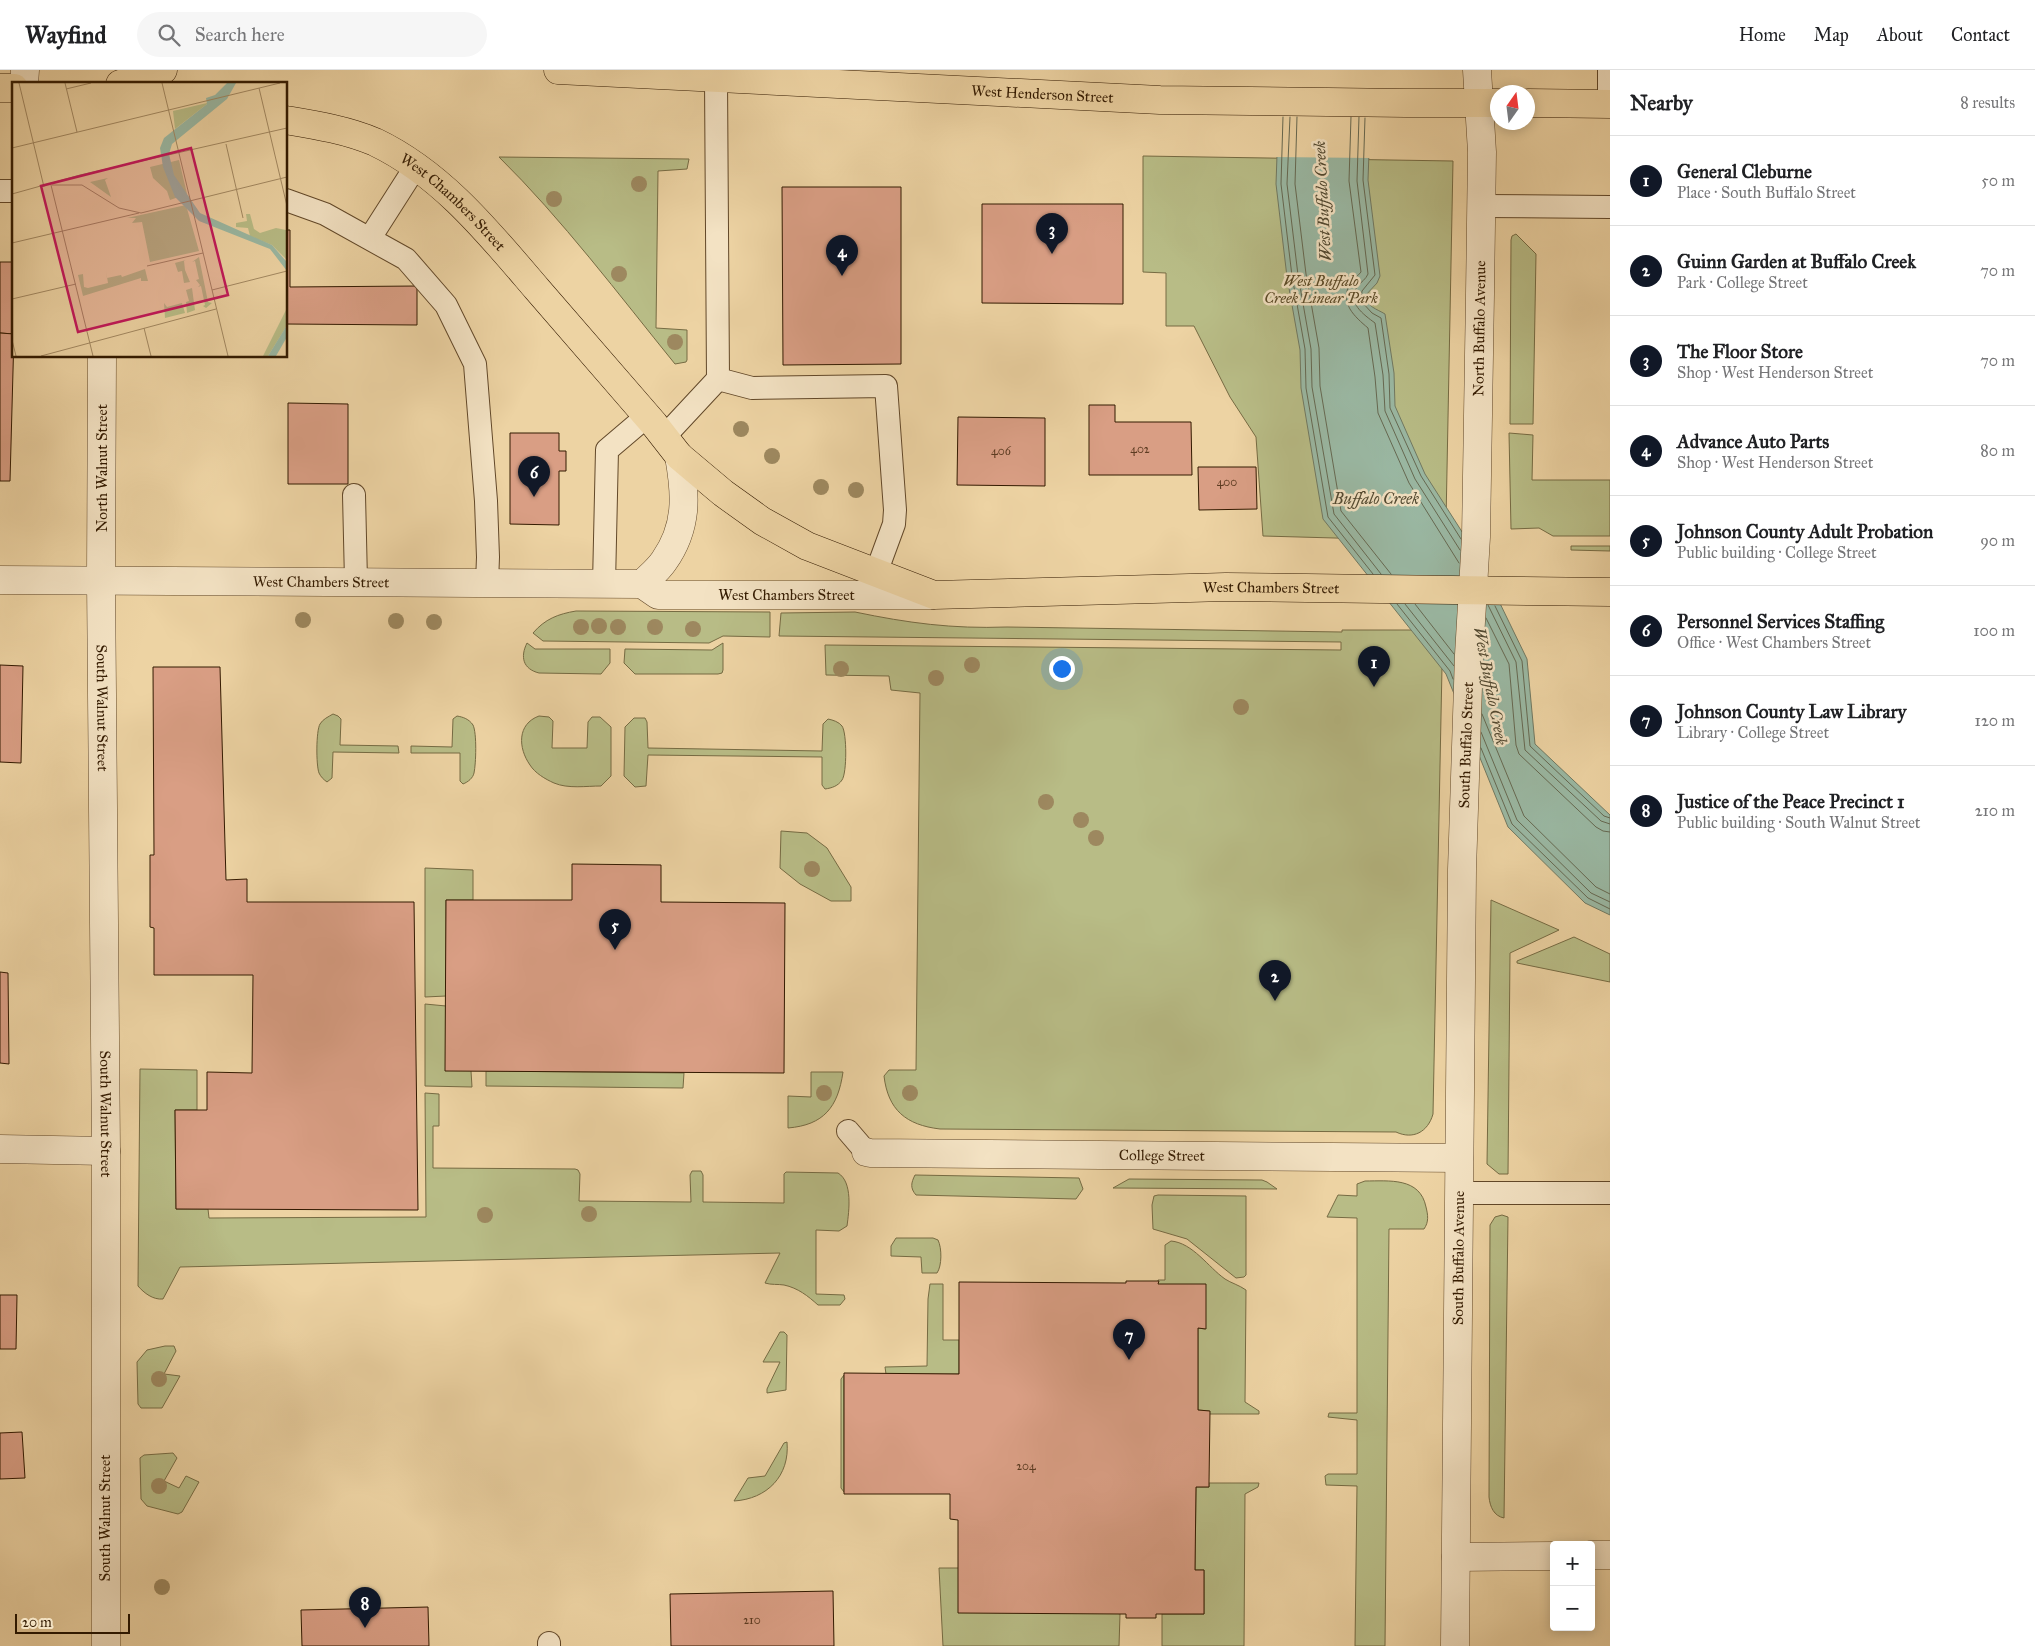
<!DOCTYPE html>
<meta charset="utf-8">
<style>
body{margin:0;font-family:"IM FELL Great Primer",serif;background:#f6f6f6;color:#202124}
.controls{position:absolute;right:15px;bottom:15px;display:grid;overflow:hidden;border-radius:5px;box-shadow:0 2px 12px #0003}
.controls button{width:45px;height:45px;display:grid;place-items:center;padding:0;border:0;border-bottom:1px solid #e0e0e0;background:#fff;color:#202124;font:25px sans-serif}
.compass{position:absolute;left:1490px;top:15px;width:45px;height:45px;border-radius:50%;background:#fff;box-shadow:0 2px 12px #0003;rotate:14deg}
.scale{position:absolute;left:15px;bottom:12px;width:115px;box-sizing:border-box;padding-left:5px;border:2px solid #331a00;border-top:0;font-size:14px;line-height:18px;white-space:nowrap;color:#331a00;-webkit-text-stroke:4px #f3e2c3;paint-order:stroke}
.you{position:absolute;left:1061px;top:598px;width:18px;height:18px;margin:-12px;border:4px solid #fff;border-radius:50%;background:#1a73e8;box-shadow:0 0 0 8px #1a73e833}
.badge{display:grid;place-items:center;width:32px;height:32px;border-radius:50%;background:#111827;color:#fff;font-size:16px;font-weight:700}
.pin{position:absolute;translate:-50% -41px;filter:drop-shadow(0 1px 2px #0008)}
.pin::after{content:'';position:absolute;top:26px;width:18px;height:15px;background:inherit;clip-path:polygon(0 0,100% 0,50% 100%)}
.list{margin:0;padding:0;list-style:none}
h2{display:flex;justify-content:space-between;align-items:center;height:65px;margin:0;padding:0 20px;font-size:21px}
h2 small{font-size:16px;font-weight:400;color:#757577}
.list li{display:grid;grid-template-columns:32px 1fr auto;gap:15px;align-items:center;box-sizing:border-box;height:90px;padding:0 20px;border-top:1px solid #e0e0e0}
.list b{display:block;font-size:19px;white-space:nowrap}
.list p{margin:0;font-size:16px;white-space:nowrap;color:#757577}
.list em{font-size:16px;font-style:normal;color:#757577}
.icon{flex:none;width:28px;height:28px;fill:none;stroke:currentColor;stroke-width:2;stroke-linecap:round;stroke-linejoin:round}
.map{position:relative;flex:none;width:1610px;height:1576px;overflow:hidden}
header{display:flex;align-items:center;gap:30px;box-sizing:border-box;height:70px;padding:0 25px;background:#fff;border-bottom:1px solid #e0e0e0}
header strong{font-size:24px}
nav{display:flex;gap:28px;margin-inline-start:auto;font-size:18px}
.search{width:350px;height:45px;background:#f6f6f6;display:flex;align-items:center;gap:12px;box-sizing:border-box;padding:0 18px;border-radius:28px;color:#757577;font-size:19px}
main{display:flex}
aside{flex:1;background:#fff}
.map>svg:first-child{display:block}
.green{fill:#b8bc86;stroke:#766b43}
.water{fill:#9ab8a3;stroke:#717962}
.pier{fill:#edd3a3}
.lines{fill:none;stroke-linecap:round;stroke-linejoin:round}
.shore{stroke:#666952;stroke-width:1}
.building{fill:#d99e84;stroke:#331a00}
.service-casing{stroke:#624829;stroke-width:24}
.minor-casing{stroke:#624829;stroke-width:29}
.primary-casing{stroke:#331a00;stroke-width:29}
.service{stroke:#f3e2c3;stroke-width:22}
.minor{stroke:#f3e2c3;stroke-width:28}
.primary{stroke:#edd3a3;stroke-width:28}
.tree{fill:#9d885f}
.labels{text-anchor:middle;stroke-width:5;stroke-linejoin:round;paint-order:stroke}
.number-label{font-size:12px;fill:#5c3b21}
.street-label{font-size:15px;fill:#331a00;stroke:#f3e2c3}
.park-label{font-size:15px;font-style:italic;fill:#5b4b28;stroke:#f3e2c3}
.water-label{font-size:16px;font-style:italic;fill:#524931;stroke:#f3e2c3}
.inset-road{fill:none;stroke:#a38962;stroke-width:1}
.view{fill:#c2185b;fill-opacity:0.15;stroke:#c2185b;stroke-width:2.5}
.inset-edge{fill:none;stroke:#331a00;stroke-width:2.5}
</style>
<header>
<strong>Wayfind</strong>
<div class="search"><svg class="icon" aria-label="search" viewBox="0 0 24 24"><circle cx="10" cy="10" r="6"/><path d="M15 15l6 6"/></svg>Search here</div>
<nav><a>Home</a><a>Map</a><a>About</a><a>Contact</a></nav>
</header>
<main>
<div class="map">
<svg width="1610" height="1576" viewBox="0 0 1610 1576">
<rect width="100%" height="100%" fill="#edd3a3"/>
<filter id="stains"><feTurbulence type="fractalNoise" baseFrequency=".004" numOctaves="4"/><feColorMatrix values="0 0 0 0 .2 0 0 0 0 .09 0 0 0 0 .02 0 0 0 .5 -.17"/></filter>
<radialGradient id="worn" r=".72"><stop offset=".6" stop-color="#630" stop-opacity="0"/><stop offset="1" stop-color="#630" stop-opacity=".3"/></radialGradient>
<g class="green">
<polygon points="1143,86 1453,91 1446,452 1406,470 1263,466 1256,367 1230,327 1194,256 1166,256 1166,203 1143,202"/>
<path d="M499 87 689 89 687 99 658 101 656 258 687 260V290L686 292 675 294C619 225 562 149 499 87Z"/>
<polygon points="1516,164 1536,184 1533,354 1510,354 1511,170 1512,166"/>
<polygon points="1509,363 1533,365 1532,410 1610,410 1610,466 1553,466 1539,458 1511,459"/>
<polygon points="1571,476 1610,476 1610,481 1571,480"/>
<path d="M576 541 770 542V567L723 566 709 573 543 571 533 563C545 549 558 544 576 541Z"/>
<path d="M855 542C908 553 952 559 1007 557L1342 562V560H1417L1442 597 1433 1044C1428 1062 1413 1070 1396 1062L940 1059C906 1055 888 1040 884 1006L889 1000H916L920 623 891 620 889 606 826 605 825 575 1341 580V572L779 566 781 543Z"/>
<path d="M527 573 535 579H610V593L601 604 539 603C523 599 520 587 527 573Z"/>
<polygon points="723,573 723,600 722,603 718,604 635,604 624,593 625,579 712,580"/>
<path d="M333 644 338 646 341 649 340 675 398 676 399 683 333 682 332 708 327 712C323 709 321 707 319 703 316 695 316 661 320 654 323 649 328 647 333 644Z"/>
<path d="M457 646C463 647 469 649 473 655 477 663 476 694 474 703 473 708 468 712 463 714L460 711V683H411V676L452 677 453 649Z"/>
<path d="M539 646 549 647 553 651 552 678H587L588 652 592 647H600L611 657V706L601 716C586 716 568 719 554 713 545 709 535 703 530 695 518 678 517 654 539 646Z"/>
<path d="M634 648H645L647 652 648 678 822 681 823 654 828 649C833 650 839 652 842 656 847 663 847 703 842 710 838 716 832 718 825 719L822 715V687L648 685 646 716 635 717 624 706 625 657Z"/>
<polygon points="781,761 807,763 827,778 851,817 851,831 831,831 800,814 780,798"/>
<polygon points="425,798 473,800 473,830 446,830 446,926 425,927"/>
<polygon points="1491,830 1559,860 1510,883 1508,1104 1499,1104 1487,1094"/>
<polygon points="1574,867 1610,884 1610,912 1517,893 1517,891"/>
<polygon points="425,934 446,936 471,1001 472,1017 425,1016"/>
<path d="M140 999 197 1000V1040H175L176 1139H208L209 1148 426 1147 425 1023 439 1024V1056H433V1098L575 1099 578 1100 580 1104 579 1131 691 1132 690 1105 692 1101H701L703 1105V1132L784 1133V1104L786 1102 838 1103C853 1112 849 1141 847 1156L839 1161 816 1160V1224L844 1225 845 1229 840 1235H818C808 1226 798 1218 784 1215 778 1214 771 1215 765 1213L780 1183 180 1197 163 1229C153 1230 144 1223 138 1216Z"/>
<polygon points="486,1001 684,1003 683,1018 486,1016"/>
<path d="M811 1002H843C838 1037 824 1055 788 1058V1026L811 1027Z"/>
<path d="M915 1105 1079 1108 1083 1119 1076 1129 916 1125C910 1118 911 1113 915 1105Z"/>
<polygon points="1129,1109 1262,1110 1267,1112 1277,1119 1113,1118"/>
<path d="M1365 1111C1389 1111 1420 1107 1426 1137 1428 1145 1429 1152 1424 1159H1389L1385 1576H1355L1357 1416 1326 1415 1325 1406 1328 1404H1357V1350L1328 1347 1329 1343H1357V1148L1327 1147 1338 1125 1357 1126V1114Z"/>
<polygon points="1158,1125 1246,1126 1246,1205 1244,1207 1236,1208 1187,1169 1153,1159 1152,1135 1154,1126"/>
<path d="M1502 1145 1508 1147 1504 1448C1494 1446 1490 1437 1489 1427L1490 1155 1495 1147Z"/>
<path d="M896 1168H933L938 1170C942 1178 942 1196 937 1203H922L921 1187 891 1186V1176Z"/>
<path d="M1171 1171C1193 1173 1208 1197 1225 1209 1231 1213 1239 1215 1246 1220L1245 1332 1259 1341V1344H1209V1341L1198 1340V1258L1205 1259 1158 1214V1210H1165V1175Z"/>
<polygon points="930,1214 943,1214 943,1270 959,1270 959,1304 886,1304 885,1297 927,1296 928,1229"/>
<polygon points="780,1262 784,1262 787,1265 786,1320 767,1323 767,1319 780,1292 763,1292"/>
<polygon points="165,1276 174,1276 176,1281 164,1304 180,1306 162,1338 141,1338 138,1334 137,1292 147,1280"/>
<polygon points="844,1305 844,1422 841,1418 841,1309"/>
<path d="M787 1372C790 1406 767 1429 734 1431L748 1408 765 1406 784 1373Z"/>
<polygon points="173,1383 177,1388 164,1411 179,1418 186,1406 199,1412 182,1442 178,1444 147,1436 141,1429 140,1388 144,1385"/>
<polygon points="1209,1413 1259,1413 1258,1417 1245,1424 1244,1576 1162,1576 1162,1544 1204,1544 1204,1500 1195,1500 1196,1417 1209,1417"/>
<polygon points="939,1498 958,1498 1120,1544 1119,1576 943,1576"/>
</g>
<path class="water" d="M1280 0H1372L1368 110 1380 206 1377 213 1365 226C1367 237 1377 239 1385 244L1394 303 1395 336 1425 404 1475 482 1527 589 1535 674 1610 745V845L1585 833 1508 757 1446 604 1323 449 1301 318 1300 280 1287 207 1276 114Z"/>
<polygon class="pier" points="1278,0 1374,0 1371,88 1274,87"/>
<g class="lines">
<g class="shore">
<polyline points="1283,47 1281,114 1292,206 1305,279 1306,318 1328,447 1373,504"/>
<polyline points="1290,47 1287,114 1298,205 1311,279 1312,317 1334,444 1381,504"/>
<polyline points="1297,47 1295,114 1306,204 1319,278 1320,316 1341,441 1391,504"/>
<path d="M1351 47 1349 111 1361 202C1358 206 1353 209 1350 214 1339 233 1355 247 1368 258L1375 307 1378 343 1409 413 1459 493"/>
<path d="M1359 47 1357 111 1368 204C1366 209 1361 212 1357 217 1346 232 1364 245 1375 253L1383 305 1385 341 1415 409 1460 480"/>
<polyline points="1365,48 1363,110 1375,205 1362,221 1361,231 1372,243 1381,248 1389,304 1390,338 1421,406 1461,469"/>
<polyline points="1397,534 1450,601 1453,609"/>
<polyline points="1405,534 1454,596"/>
<polyline points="1415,534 1454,584"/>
<polyline points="1488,535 1516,592 1525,680 1601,751 1610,754"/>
<polyline points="1495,536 1522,591 1530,676 1604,746 1610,748"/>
<polyline points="1486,548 1509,594 1516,675 1519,684 1596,757 1603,761 1610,762"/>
<polyline points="1482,644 1524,746 1596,817 1610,824"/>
<polyline points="1481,662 1517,750 1591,823 1610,832"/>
<polyline points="1481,678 1512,754 1588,828 1610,839"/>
</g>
</g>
<g class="building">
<polygon points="782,117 901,117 901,294 783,295"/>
<polygon points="982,134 1123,134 1123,234 982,233"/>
<polygon points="286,160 290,160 290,217 417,216 417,255 286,254"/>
<polygon points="0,192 14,192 14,264 0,263"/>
<polygon points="0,263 14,264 10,411 0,411"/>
<polygon points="288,333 348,334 348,414 288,414"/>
<polygon points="1089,335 1115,335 1115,352 1191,352 1192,405 1089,405"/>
<polygon points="958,347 1045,348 1045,416 957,415"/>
<polygon points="510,363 559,363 559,381 566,381 566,401 559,401 559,455 510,454"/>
<polygon points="1198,397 1256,397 1257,439 1199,440"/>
<polygon points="0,595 23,596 21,693 0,692"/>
<polygon points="153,597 220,597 226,810 247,809 247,832 414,832 418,1140 176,1139 175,1040 207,1040 207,1002 252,1003 253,905 154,905 154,858 150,857 150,785 154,785"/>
<polygon points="572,794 661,795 661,832 785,833 784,1003 445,1001 446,830 572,830"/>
<polygon points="0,902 8,903 9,994 0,993"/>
<polygon points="1126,1211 1159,1211 1158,1214 1206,1214 1206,1259 1198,1258 1198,1340 1210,1341 1209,1413 1209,1417 1196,1417 1195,1500 1204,1500 1204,1544 1156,1544 1156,1548 1126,1548 1126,1544 1120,1544 958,1543 958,1450 950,1449 950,1424 844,1424 844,1303 959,1304 959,1212 1126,1213"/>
<polygon points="0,1225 17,1225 16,1279 0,1279"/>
<polygon points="22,1362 25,1408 0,1409 0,1363"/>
<polygon points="833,1521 834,1576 671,1576 670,1524"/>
<polygon points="428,1537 429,1576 302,1576 301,1540"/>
</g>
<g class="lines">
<defs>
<g id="service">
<polyline points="1609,0 1609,34"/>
<polyline points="716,9 718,309 752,318 886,316 895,440 894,454 876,503"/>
<polyline points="0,121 14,121"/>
<polyline points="286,130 325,144 406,189 446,235 475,294 486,431 488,487 487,513"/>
<polyline points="1481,136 1610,137"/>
<polyline points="370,168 416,96"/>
<polyline points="664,367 718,309"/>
<polyline points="354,425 356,511"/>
<polyline points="604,514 607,380 647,346"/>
<polyline points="848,1061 866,1082"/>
<polyline points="1458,1123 1610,1123"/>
<polyline points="549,1573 549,1576"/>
</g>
<g id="minor">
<polyline points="24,14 25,0"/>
<path id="s1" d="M102 286 101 510 106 1081V1576"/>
<path id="s2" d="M0 510 642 514 658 525H932"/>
<path d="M642 514C649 507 658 500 664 491 688 457 686 425 679 386"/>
<polyline points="0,1079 106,1081"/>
<path id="s3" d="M866 1082 870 1083 1459 1088"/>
<polyline points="1591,1485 1610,1485"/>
<polyline points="1456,1487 1554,1486"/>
<path id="s4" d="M1455 1576 1462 800 1469 585 1476 467 1480 224 1482 82 1477 0"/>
</g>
<g id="primary">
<path id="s5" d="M558 0 1160 30 1406 33H1498"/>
<polyline points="120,14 163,0"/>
<polyline points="0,18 14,18"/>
<polyline points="1528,33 1610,34"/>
<path id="s6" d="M286 50C316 55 347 60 375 72 442 104 489 163 537 219 576 264 615 309 654 354L679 386 723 423 762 451 807 476 934 525 1226 517 1610 522"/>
</g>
</defs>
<use href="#service" class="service-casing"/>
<use href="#minor" class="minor-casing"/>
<use href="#primary" class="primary-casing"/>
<use href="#service" class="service"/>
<use href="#minor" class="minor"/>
<use href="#primary" class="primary"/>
</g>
<g class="tree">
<circle cx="639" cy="114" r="8"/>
<circle cx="554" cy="129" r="8"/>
<circle cx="619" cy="204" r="8"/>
<circle cx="675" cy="272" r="8"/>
<circle cx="741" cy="359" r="8"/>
<circle cx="772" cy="386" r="8"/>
<circle cx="821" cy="417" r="8"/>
<circle cx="856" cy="420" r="8"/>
<circle cx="303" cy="550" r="8"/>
<circle cx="396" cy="551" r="8"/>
<circle cx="434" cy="552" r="8"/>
<circle cx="599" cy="556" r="8"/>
<circle cx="581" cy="557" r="8"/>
<circle cx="618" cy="557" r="8"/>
<circle cx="655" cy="557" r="8"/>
<circle cx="693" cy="559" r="8"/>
<circle cx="972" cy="595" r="8"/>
<circle cx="841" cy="599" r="8"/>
<circle cx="936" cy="608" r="8"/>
<circle cx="1241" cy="637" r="8"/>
<circle cx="1046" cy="732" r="8"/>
<circle cx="1081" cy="750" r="8"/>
<circle cx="1096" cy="768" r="8"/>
<circle cx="812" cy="799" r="8"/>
<circle cx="824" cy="1023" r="8"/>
<circle cx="910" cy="1023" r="8"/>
<circle cx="589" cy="1144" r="8"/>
<circle cx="485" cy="1145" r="8"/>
<circle cx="159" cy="1309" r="8"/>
<circle cx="159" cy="1416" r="8"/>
<circle cx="162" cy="1517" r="8"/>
</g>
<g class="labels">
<g class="number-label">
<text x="1140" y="383">402</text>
<text x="1001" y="385">406</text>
<text x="1227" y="416">400</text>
<text x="1026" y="1400">204</text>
<text x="752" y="1554">210</text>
</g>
<g class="street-label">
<text dy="5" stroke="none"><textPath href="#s5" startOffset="485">West Henderson Street</textPath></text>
<text dy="5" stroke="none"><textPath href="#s6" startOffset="191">West Chambers Street</textPath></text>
<text dy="5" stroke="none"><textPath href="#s4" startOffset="1318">North Buffalo Avenue</textPath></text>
<text transform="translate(102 398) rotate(-90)" y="5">North Walnut Street</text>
<text dy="5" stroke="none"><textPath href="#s2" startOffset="321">West Chambers Street</textPath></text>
<text dy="5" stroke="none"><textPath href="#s6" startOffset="1162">West Chambers Street</textPath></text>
<text dy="5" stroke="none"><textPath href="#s2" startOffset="790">West Chambers Street</textPath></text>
<text dy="5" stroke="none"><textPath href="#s1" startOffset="352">South Walnut Street</textPath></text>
<text dy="5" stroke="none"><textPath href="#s4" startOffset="901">South Buffalo Street</textPath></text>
<text dy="5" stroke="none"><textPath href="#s1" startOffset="758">South Walnut Street</textPath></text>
<text dy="5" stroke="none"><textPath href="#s3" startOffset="296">College Street</textPath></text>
<text dy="5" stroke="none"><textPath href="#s4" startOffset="388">South Buffalo Avenue</textPath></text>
<text transform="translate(105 1448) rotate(-90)" y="5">South Walnut Street</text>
</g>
<g class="park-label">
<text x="1321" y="216">West Buffalo<tspan x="1321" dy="17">Creek Linear Park</tspan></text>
</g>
<g class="water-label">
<text transform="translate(1322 131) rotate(-93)" y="6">West Buffalo Creek</text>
<text x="1376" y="434">Buffalo Creek</text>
<text transform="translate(1491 616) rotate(79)" y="6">West Buffalo Creek</text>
</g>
</g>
<g transform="translate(12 12)">
<rect width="275" height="275" fill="#edd3a3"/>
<path d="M195 21V22L163 47 161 29ZM167 78 175 112 158 118 155 109 141 96 138 85ZM96 96 93 98 99 115 78 100ZM174 123 187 169 138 180 130 140 120 141 124 136H115ZM234 132H238L242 147 248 151 264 146 274 148 275 178 260 163 238 154 236 146 224 145V141L235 139ZM187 175 196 220 200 221 194 226 191 224 193 223 189 204 186 205 188 203 184 198 187 197 183 179 180 180ZM174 178 172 179 173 188 178 200 172 201 170 189 166 190 163 181 159 182ZM133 187 136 199H129V196L71 214 66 193 71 192 72 205 76 206 96 201 94 189 95 196 109 193 110 195ZM180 206 183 228 186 227 175 231 174 220 177 219 174 208ZM152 221 155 225 170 221 173 231 153 236ZM275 226 274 245 256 274H251Z" fill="#b8bc86"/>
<path d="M215 1H224L215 17 160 62 157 72 162 93 188 131 260 163 274 179 275 189 258 167 187 139 163 115 151 85 148 66 152 56 195 22 194 16 203 13ZM275 243V255L264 274H256Z" fill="#9ab8a3"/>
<path class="inset-road" d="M7 1 32 105M53 1 65 50M150 1 216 274M247 6 275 124M54 7 79 1M214 62 231 136M0 66 268 1M39 103 81 274M40 103H70L107 126 129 131 275 95M0 112 68 93 275 46M0 161 127 131M135 184 191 171M200 208 275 189M0 217 64 202M132 246 139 274M0 258 4 274M29 274 204 227"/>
<path class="view" d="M179 66 216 213 66 250 29 104Z"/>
<rect width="275" height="275" class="inset-edge"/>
</g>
<rect width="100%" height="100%" filter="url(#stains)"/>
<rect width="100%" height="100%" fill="url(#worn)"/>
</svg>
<div class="controls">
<button>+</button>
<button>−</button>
</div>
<svg class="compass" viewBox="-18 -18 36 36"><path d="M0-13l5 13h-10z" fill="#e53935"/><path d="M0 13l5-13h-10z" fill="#757577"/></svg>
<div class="scale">20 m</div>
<div class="you"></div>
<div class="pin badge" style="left:1374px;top:617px">1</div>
<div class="pin badge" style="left:1275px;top:931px">2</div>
<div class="pin badge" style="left:1052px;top:184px">3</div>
<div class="pin badge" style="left:842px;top:206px">4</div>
<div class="pin badge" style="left:615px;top:880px">5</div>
<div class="pin badge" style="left:534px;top:427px">6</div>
<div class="pin badge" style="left:1129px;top:1290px">7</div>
<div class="pin badge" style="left:365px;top:1558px">8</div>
</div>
<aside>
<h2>Nearby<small>8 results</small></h2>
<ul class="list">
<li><span class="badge">1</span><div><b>General Cleburne</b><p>Place · South Buffalo Street</p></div><em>50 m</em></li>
<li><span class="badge">2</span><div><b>Guinn Garden at Buffalo Creek</b><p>Park · College Street</p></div><em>70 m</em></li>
<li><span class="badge">3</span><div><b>The Floor Store</b><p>Shop · West Henderson Street</p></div><em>70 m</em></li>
<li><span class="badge">4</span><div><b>Advance Auto Parts</b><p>Shop · West Henderson Street</p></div><em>80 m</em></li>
<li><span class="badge">5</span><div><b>Johnson County Adult Probation</b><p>Public building · College Street</p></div><em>90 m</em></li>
<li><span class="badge">6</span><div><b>Personnel Services Staffing</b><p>Office · West Chambers Street</p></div><em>100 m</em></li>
<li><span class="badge">7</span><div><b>Johnson County Law Library</b><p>Library · College Street</p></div><em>120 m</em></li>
<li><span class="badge">8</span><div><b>Justice of the Peace Precinct 1</b><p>Public building · South Walnut Street</p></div><em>210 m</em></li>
</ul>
</aside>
</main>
